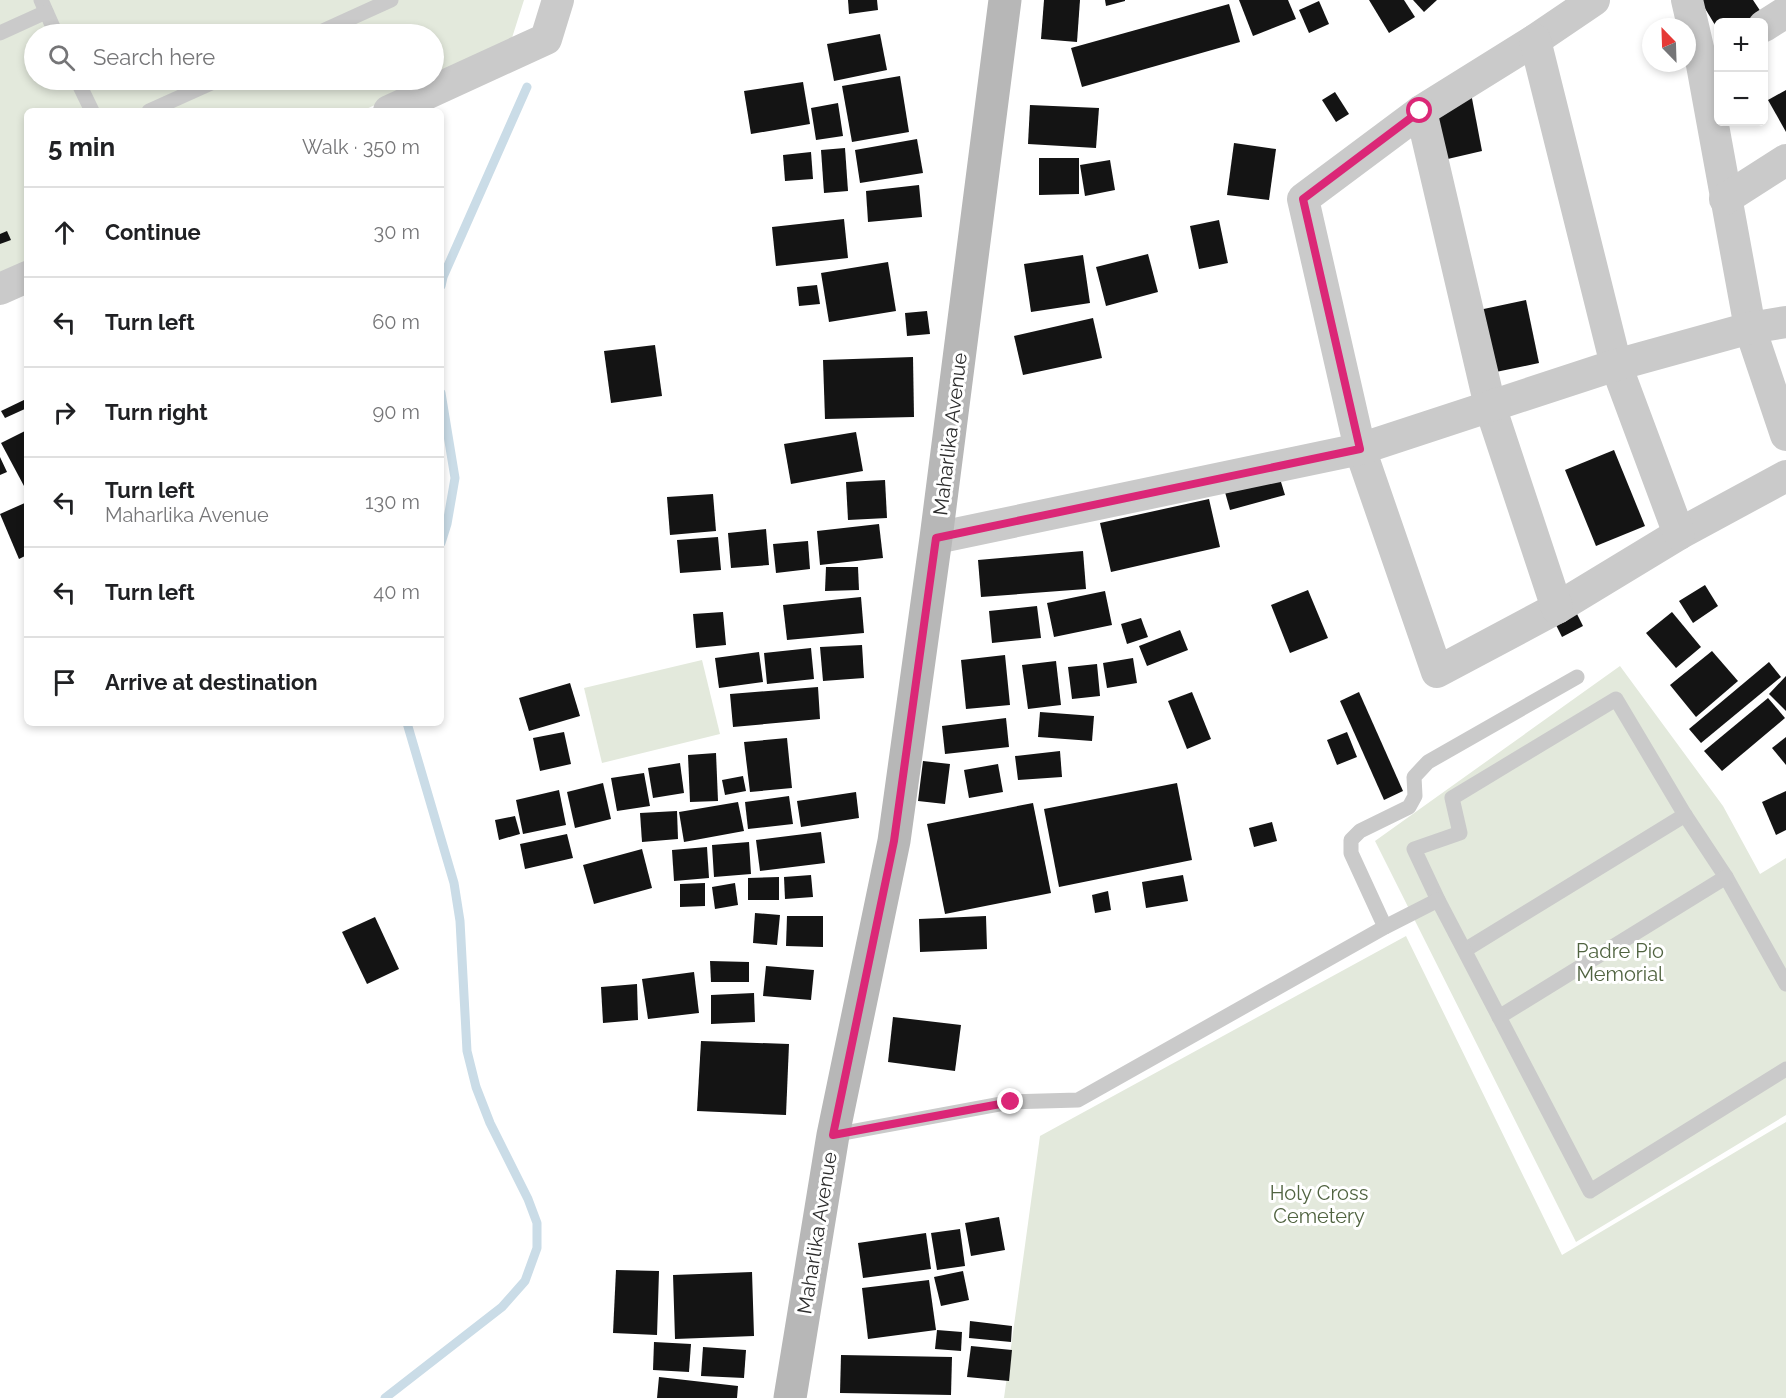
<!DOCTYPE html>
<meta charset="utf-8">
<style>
body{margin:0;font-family:Raleway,sans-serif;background:#f2f2f2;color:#202124}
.controls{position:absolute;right:18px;top:18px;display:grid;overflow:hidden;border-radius:9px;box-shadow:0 3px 9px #0003}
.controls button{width:54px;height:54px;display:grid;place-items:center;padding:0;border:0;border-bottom:2px solid #e0e0e0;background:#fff;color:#202124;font:30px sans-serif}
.compass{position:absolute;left:1642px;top:18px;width:54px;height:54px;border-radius:50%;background:#fff;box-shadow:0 3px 9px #0003;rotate:337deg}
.stop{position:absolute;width:18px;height:18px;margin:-14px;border:4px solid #db2777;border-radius:50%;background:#fff}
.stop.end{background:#db2777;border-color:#fff;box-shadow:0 2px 6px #0008}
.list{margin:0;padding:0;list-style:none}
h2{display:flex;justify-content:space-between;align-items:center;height:78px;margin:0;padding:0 24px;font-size:26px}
h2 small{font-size:20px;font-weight:400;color:#757577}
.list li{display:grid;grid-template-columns:39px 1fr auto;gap:18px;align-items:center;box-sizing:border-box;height:90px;padding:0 24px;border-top:2px solid #e0e0e0}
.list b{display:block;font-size:22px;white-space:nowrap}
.list p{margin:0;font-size:20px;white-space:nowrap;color:#757577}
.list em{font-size:20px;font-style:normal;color:#757577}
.icon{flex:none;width:33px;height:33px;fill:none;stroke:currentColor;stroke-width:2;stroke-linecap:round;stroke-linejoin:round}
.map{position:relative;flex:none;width:1786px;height:1398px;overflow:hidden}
.search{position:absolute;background:#fff;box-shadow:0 3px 9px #0003;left:24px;top:24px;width:420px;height:66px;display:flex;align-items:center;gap:15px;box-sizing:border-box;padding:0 21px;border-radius:33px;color:#757577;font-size:22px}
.panel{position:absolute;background:#fff;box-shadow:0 3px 9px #0003;left:24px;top:108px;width:420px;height:618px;border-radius:9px}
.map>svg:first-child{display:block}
.green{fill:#e3e9dc}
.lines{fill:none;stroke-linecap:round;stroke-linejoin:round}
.stream{stroke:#cadce7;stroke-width:9}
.building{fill:#141414}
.lane{stroke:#cacaca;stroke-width:15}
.street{stroke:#cacaca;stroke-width:32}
.secondary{stroke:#b7b7b7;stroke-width:33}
.route{stroke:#db2777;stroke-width:8}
.labels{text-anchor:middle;stroke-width:6;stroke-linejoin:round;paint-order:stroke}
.street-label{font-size:20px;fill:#2d2d2d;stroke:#fff}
.park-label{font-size:20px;fill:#506340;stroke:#fff}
</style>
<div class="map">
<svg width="1786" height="1398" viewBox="0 0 1786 1398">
<rect width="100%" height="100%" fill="#fff"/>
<g class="green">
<polygon points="0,0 524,0 511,41 434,77 434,34 34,34 34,80 429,80 362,111 27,111 27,267 0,280"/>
<polygon points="702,660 720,734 602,763 584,688"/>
<polygon points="1620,666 1723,806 1760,874 1786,858 1786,1115 1576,1242 1375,841"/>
<polygon points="1406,936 1562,1255 1786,1122 1786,1398 1004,1398 1040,1136"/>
</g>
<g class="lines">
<g class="stream">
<polyline points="441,286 443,277 527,87"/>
<polyline points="441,393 455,478 447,524 441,543"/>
<polyline points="385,1398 502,1307 525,1281 537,1248 537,1223 528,1199 490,1123 476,1087 467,1051 460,921 454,883 407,723"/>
</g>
</g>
<g class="building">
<polygon points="848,0 877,0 878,10 849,14"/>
<polygon points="1044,0 1080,0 1077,42 1041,39"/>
<polygon points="1105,0 1125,0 1125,1 1106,6"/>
<polygon points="1239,0 1288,0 1296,19 1253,36"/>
<polygon points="1369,0 1404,0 1415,17 1389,33"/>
<polygon points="1413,0 1437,0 1424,12"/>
<polygon points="1700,0 1753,0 1763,15 1750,22 1718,22 1718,30"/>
<polygon points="1319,1 1329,24 1309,33 1299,10"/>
<polygon points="1229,4 1240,42 1082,87 1071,48"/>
<polygon points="880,34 887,70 834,81 827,44"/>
<polygon points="900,76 909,132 852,142 842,86"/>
<polygon points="803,82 810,124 751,134 744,91"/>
<polygon points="1470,88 1482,151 1439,161 1431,113"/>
<polygon points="1786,90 1786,132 1768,100"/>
<polygon points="1335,92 1349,114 1336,122 1322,100"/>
<polygon points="838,103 843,136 816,140 811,108"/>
<polygon points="1030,105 1099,108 1096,148 1028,144"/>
<polygon points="917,139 923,173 860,183 855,150"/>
<polygon points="1234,143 1276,149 1269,200 1227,195"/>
<polygon points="845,148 848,191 824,193 821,150"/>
<polygon points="811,152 813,179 785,181 783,155"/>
<polygon points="1039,158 1079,158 1079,194 1039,195"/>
<polygon points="1110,160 1115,190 1085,196 1080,165"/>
<polygon points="919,185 922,217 868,222 866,191"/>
<polygon points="844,219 848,258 776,266 772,227"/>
<polygon points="1219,220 1228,263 1199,269 1190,226"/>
<polygon points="7,231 11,240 0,244 0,234"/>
<polygon points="1148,254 1158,292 1106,306 1096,267"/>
<polygon points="1083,255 1090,303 1031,312 1024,264"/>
<polygon points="888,262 896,311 829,322 821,273"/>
<polygon points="817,285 820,304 799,306 797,287"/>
<polygon points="1526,300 1539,363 1491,373 1479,310"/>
<polygon points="927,311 930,334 907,336 905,313"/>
<polygon points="1093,318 1102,358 1023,375 1014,336"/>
<polygon points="655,345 662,396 611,403 604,351"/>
<polygon points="913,357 914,417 825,419 823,360"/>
<polygon points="26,399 27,408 5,418 1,411"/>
<polygon points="27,430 27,484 24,486 1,443"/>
<polygon points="856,432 863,471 791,484 784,444"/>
<polygon points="1614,450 1645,526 1596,546 1565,470"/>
<polygon points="0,457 7,472 0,475"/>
<polygon points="1277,469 1285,495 1230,510 1223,485"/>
<polygon points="885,480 887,518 848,520 846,482"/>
<polygon points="713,494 716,531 670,535 667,497"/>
<polygon points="1209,499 1220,547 1111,572 1100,523"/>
<polygon points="27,502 27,555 19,559 0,514"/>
<polygon points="879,524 883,558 820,565 817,531"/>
<polygon points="766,529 769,565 731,568 728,533"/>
<polygon points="718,537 721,570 680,573 677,540"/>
<polygon points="808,541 810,569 776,573 773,544"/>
<polygon points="1083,551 1086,589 981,597 978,560"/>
<polygon points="826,567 858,567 859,590 825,591"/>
<polygon points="1705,585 1718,606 1693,623 1679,601"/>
<polygon points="1308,590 1328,638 1290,653 1271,605"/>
<polygon points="1105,591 1112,625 1054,637 1047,603"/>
<polygon points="861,597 864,633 787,640 783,605"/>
<polygon points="1572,604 1583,626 1562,637 1551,615"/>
<polygon points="1037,606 1041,638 992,643 989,611"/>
<polygon points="723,612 726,645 696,648 693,614"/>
<polygon points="1672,612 1701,647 1676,668 1646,633"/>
<polygon points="1141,618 1148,637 1127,644 1121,624"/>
<polygon points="1180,630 1188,650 1147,666 1139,646"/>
<polygon points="862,645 864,678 823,681 820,647"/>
<polygon points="811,648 814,679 767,684 764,653"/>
<polygon points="1712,651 1738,681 1696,717 1670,685"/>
<polygon points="759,652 763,682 719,688 715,658"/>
<polygon points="1005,655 1010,705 966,709 961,660"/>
<polygon points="1133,658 1137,683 1107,688 1103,663"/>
<polygon points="1056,661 1061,705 1028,709 1022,665"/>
<polygon points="1769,662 1781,677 1701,743 1689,729"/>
<polygon points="1097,664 1100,696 1072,699 1068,667"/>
<polygon points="1786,676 1786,711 1769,694"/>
<polygon points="570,683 580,716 529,731 519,698"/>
<polygon points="818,687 820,719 733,727 730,694"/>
<polygon points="1192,692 1211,739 1187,749 1168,701"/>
<polygon points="1359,692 1403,791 1384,800 1340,701"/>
<polygon points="1768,698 1785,718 1722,771 1704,751"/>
<polygon points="1040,712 1094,716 1092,741 1038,737"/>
<polygon points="1006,718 1009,747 945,754 942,726"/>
<polygon points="564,732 571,764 540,771 533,738"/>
<polygon points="1347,732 1357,757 1337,765 1327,740"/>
<polygon points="1786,737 1786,765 1772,748"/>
<polygon points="787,738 792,788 750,792 744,742"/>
<polygon points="1060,751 1062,777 1018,780 1015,756"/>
<polygon points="716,753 718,801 690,802 688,755"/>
<polygon points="923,761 950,764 945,804 918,801"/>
<polygon points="680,763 684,793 653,798 648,768"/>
<polygon points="998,764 1003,792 969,798 964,770"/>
<polygon points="644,773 650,806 617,811 611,778"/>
<polygon points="743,776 746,791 725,795 722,780"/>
<polygon points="603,783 611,819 575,828 567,792"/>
<polygon points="1177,783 1192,860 1059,887 1044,809"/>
<polygon points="559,790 566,825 523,834 516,800"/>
<polygon points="1786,791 1786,830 1776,835 1762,802"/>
<polygon points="856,792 859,818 801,827 797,801"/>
<polygon points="789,796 793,824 748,829 745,802"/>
<polygon points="738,802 744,831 684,842 679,812"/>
<polygon points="1033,803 1051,893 945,914 927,824"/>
<polygon points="677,811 678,839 642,842 640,813"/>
<polygon points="515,816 520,834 499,840 495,820"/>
<polygon points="1272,822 1277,841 1254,847 1249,828"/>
<polygon points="821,832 825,863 760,871 756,840"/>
<polygon points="567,834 573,858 525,869 520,844"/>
<polygon points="749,842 751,874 714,877 712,845"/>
<polygon points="707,847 709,878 674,881 672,850"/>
<polygon points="642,849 652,888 594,904 583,865"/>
<polygon points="811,875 813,897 785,899 784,877"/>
<polygon points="1183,875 1188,901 1146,908 1142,882"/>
<polygon points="779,877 779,900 748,900 748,878"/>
<polygon points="705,883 705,906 680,907 680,884"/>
<polygon points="735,883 738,905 715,909 712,887"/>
<polygon points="1108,891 1111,910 1095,913 1092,895"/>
<polygon points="755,913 780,915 777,945 753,943"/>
<polygon points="787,916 823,916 823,947 786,946"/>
<polygon points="986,916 987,949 920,952 919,919"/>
<polygon points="375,917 399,969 367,984 342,932"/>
<polygon points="710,961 749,962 749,982 711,982"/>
<polygon points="766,966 814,970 811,1000 763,996"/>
<polygon points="694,972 699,1013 648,1019 642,979"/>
<polygon points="637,984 638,1020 603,1023 601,987"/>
<polygon points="754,993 755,1022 711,1024 711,995"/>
<polygon points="893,1017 961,1025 955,1071 888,1062"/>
<polygon points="701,1041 789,1044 786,1115 697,1111"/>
<polygon points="999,1217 1005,1250 971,1256 965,1223"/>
<polygon points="960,1229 965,1266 937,1270 931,1233"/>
<polygon points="926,1233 931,1269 863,1278 858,1243"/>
<polygon points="616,1270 659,1271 657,1335 613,1333"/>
<polygon points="963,1271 969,1300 941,1306 934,1277"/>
<polygon points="752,1272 754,1336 675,1339 673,1275"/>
<polygon points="929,1280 936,1330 868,1339 862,1288"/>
<polygon points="970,1321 1012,1326 1011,1342 969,1338"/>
<polygon points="937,1330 962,1332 961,1351 935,1349"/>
<polygon points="654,1342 691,1344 689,1372 653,1370"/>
<polygon points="971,1346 1012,1350 1009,1381 967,1377"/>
<polygon points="703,1347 746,1350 744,1378 701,1376"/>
<polygon points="841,1355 952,1357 951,1395 840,1393"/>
<polygon points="659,1377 738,1386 737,1398 657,1398"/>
</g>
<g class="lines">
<g class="lane">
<polyline points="41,0 56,34"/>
<polyline points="0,33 46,12"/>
<polyline points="316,34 391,0"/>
<polyline points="77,80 92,111"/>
<polyline points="149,111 218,80"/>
<polyline points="1438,900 1414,849 1460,833 1452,798 1616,699 1685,815 1726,877 1786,984"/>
<polyline points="1385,927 1351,853 1351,840 1360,831 1409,807 1415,796 1414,777 1428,762 1577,677"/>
<polyline points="1465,950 1685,815"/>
<polyline points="1499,1017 1726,877"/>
<polyline points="833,1135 1011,1102 1078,1100 1385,927 1438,900 1590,1191 1786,1069"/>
</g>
<g class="street">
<polyline points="1594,0 1535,40 1421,111 1303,199 1360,449 1437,672 1557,608 1679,534 1786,476"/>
<polyline points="1687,0 1702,65 1750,328 1786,435"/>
<polyline points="1764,26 1786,12"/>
<polyline points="1535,40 1616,365 1679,534"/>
<polyline points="389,111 546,39 558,0"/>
<polyline points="1421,111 1490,406 1557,608"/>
<polyline points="1725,199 1786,160"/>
<polyline points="0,289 27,277"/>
<polyline points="936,538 1360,449 1616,365 1750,328 1786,322"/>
</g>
<polyline class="secondary" points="790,1398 833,1135 894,841 936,538 1005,0"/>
</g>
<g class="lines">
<polyline class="route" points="1011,1102 833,1135 894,841 936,538 1360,449 1303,199 1420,111"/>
</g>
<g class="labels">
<g class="street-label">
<text transform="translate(950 434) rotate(-83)" y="7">Maharlika Avenue</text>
<text transform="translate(817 1233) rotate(-81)" y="7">Maharlika Avenue</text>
</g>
<g class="park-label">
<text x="1620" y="958">Padre Pio<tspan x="1620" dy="23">Memorial</tspan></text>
<text x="1319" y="1200">Holy Cross<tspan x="1319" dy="23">Cemetery</tspan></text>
</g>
</g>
</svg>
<div class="controls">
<button>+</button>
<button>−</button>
</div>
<svg class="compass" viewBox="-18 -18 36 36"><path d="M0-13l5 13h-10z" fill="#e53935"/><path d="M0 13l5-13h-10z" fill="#757577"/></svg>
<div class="stop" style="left:1420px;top:111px"></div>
<div class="stop end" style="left:1011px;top:1102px"></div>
<div class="search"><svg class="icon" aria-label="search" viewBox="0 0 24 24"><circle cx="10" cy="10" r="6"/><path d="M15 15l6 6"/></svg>Search here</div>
<section class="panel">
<h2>5 min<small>Walk · 350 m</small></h2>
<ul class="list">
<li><svg class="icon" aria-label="ahead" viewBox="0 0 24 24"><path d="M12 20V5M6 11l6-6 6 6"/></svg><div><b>Continue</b></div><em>30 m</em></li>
<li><svg class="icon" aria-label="left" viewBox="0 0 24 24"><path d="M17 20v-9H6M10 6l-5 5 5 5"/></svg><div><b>Turn left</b></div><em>60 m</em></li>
<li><svg class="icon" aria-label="right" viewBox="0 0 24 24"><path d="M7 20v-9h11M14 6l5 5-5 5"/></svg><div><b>Turn right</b></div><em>90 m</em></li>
<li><svg class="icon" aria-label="left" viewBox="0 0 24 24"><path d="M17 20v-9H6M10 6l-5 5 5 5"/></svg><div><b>Turn left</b><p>Maharlika Avenue</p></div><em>130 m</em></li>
<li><svg class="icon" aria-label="left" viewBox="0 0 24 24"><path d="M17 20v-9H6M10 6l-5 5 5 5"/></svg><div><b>Turn left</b></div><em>40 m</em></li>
<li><svg class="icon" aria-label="arrive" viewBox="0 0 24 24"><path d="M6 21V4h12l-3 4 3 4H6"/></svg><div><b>Arrive at destination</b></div></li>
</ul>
</section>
</div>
